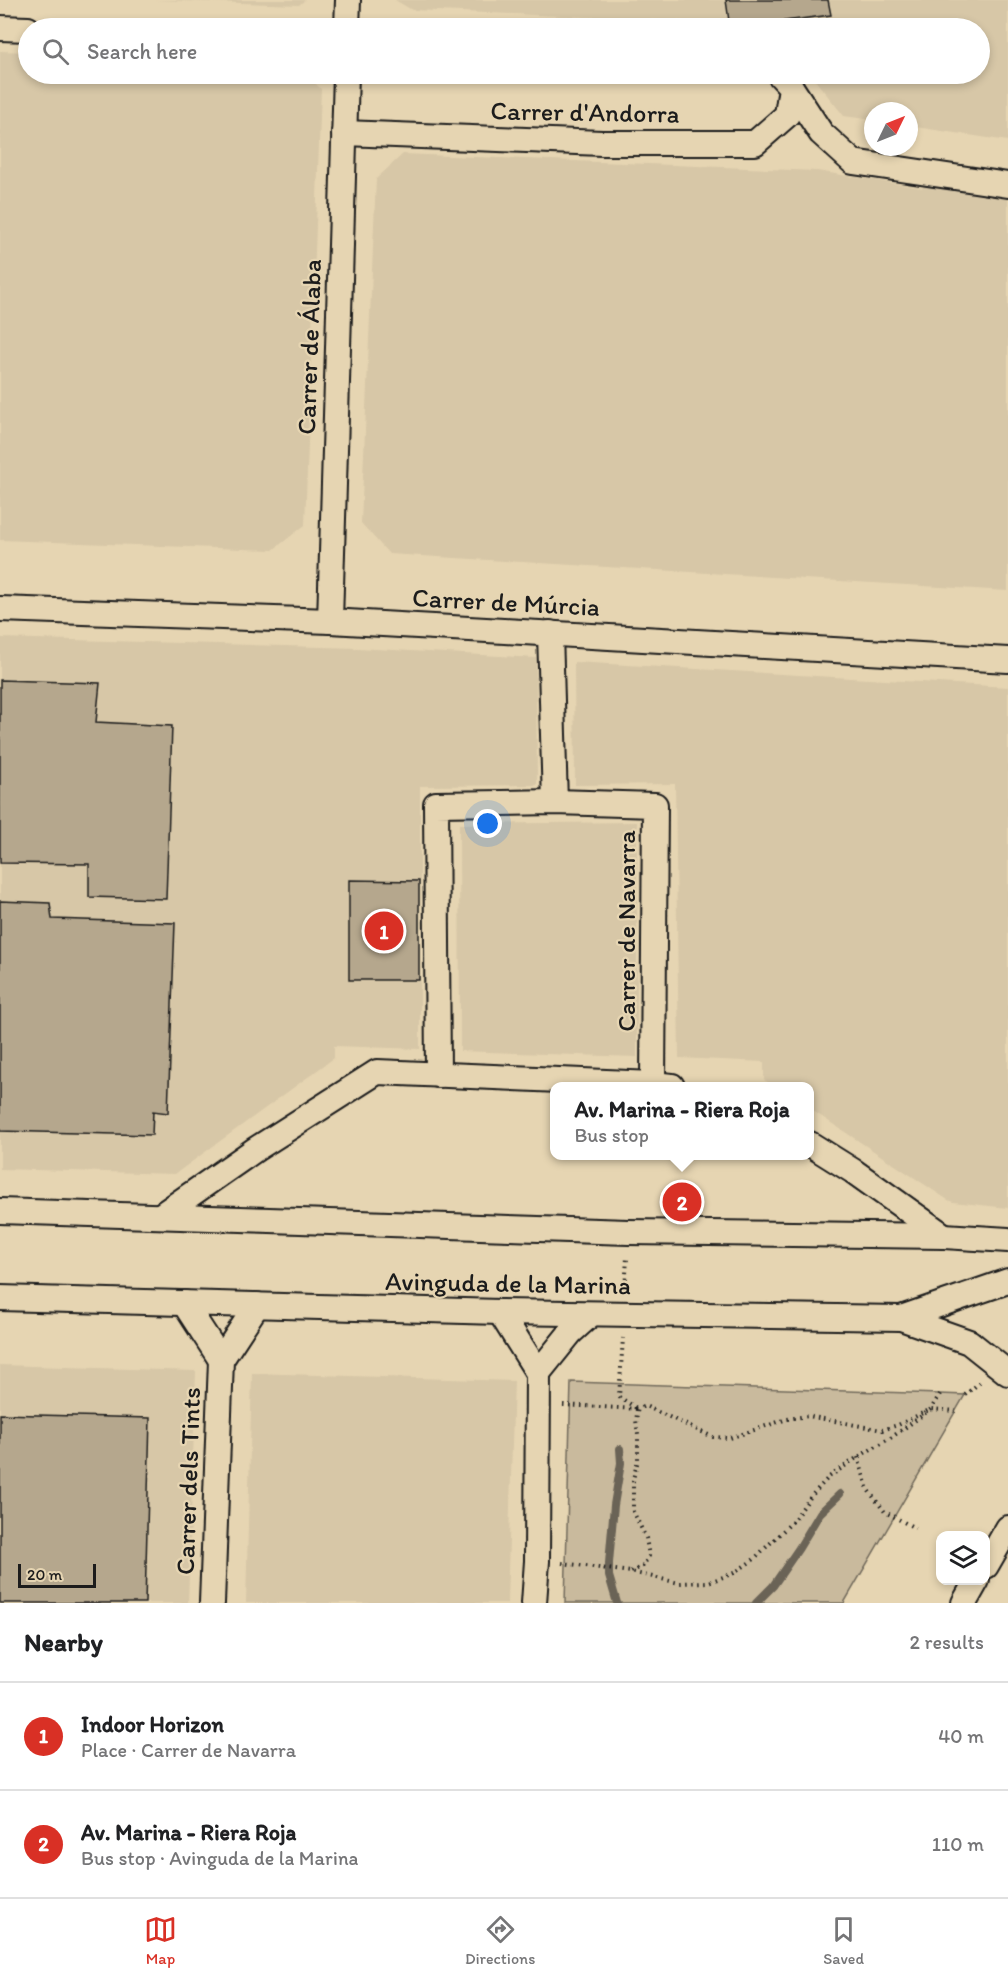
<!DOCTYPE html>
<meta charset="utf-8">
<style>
body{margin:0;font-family:Itim,sans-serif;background:#f6f6f6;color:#202124}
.controls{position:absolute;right:18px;bottom:18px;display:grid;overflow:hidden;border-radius:12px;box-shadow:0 3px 9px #0003}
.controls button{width:54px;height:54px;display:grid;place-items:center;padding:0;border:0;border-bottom:2px solid #e0e0e0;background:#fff;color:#202124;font:30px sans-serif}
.compass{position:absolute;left:864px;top:102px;width:54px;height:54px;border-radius:50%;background:#fff;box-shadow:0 3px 9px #0003;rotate:47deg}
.scale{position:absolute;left:18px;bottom:15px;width:78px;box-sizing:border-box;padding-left:6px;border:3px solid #1c1c1c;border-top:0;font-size:16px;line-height:21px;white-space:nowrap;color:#1c1c1c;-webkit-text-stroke:4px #e6d5b2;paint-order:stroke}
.you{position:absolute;left:488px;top:824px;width:21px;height:21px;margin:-15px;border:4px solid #fff;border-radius:50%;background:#1a73e8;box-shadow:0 0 0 9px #1a73e833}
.badge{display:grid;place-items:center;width:39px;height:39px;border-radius:50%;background:#d93025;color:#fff;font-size:20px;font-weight:700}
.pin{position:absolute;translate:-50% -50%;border:3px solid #fff;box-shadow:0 2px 6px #0006}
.popup{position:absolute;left:550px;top:1082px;width:264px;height:78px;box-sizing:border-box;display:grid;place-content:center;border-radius:12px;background:#fff;filter:drop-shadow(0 2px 4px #0005);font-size:20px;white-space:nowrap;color:#757577}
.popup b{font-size:22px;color:#202124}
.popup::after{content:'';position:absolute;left:50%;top:100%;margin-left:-12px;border:12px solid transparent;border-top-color:#fff}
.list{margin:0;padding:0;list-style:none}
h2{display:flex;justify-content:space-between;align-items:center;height:78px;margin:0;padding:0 24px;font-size:26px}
h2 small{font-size:20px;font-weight:400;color:#757577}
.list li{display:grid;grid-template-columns:39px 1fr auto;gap:18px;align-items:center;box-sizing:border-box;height:108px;padding:0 24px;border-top:2px solid #e0e0e0}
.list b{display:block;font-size:22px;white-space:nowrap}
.list p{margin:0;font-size:20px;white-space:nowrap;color:#757577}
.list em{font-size:20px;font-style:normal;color:#757577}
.icon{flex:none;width:33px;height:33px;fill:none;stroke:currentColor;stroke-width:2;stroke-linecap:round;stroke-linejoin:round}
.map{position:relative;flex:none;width:1008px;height:1603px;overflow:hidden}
.search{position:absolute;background:#fff;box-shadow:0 3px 9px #0003;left:18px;right:18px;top:18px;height:66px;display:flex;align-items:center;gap:15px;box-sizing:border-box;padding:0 21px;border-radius:33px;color:#757577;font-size:22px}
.sheet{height:294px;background:#fff}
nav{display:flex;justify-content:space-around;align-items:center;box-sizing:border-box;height:84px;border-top:2px solid #e0e0e0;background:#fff;font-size:16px;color:#757577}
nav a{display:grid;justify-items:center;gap:3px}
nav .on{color:#d93025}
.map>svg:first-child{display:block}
.built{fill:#d7c7a7}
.green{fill:#c9ba9d;stroke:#726b5c;stroke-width:1.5}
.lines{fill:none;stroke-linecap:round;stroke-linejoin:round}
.stream{stroke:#6a6356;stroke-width:8}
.building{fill:#b5a78d;stroke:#1c1c1c;stroke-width:1.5}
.street-casing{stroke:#1c1c1c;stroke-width:28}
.path{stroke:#1c1c1c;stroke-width:4;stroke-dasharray:1.5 4.5;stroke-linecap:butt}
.street{stroke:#e6d5b2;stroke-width:24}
.labels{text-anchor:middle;stroke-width:4.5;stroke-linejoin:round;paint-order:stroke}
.street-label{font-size:26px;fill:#1c1c1c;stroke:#e6d5b2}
</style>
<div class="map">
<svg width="1008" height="1603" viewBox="0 0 1008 1603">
<rect width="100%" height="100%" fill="#e6d5b2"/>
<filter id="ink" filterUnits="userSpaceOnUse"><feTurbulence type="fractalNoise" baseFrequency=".0167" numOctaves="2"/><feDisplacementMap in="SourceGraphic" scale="12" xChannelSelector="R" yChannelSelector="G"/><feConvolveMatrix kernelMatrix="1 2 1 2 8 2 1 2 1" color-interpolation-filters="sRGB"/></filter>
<g filter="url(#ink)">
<g class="built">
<polygon points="156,0 305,0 299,5"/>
<polygon points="395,0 1008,0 1008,141 909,126 909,111 873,111 873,120 844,116 810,74 980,74 980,28 702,28 684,21 412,10"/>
<polygon points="0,51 28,52 28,74 306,74 321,89 305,525 273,550 0,540"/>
<polygon points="403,154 817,171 923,188 924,184 1008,198 1008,591 389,554 361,523 376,179"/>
<polygon points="0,638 358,648 536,658 537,785 420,786 420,1049 334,1046 334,1058 175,1174 0,1169"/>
<polygon points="574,662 1008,687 1008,1208 953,1202 948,1200 810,1109 810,1086 775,1086 764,1080 764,1062 679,1058 675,784 575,785"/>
<polygon points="637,822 637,1057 460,1051 459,824"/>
<polygon points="0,1365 196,1371 188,1603 0,1603"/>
<polygon points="252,1373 514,1381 507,1603 246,1603"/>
</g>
<polygon class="green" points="571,1382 940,1394 965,1395 844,1603 565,1603"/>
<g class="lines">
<g class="stream">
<polyline points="617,1603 609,1576 609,1563 614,1505 621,1463 620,1449"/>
<polyline points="756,1603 773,1586 799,1548 820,1513 840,1494"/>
</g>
</g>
<g class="building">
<polygon points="726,0 828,0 831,15 730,28"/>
<polygon points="0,680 100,683 96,722 172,726 166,899 89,897 89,864 0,863"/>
<polygon points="349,880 419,881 419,980 349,980"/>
<polygon points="0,901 50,903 52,919 175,923 168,1113 153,1111 152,1135 0,1131"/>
<polygon points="0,1414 150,1418 145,1603 0,1603"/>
</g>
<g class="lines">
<defs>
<g id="street">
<polyline points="0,28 28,29"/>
<polyline points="347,28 348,0"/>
<polyline points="791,87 821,133 853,162 1008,185"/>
<polyline points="344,133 602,143 755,143 787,115 791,87 779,74"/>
<polyline points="0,609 330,621 1008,660"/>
<polyline points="330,621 346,74"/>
<polyline points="550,633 555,802"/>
<polyline points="438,1075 436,804 555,802 655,805 653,1084"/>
<polyline points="810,1144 853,1171 944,1236"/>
<polyline points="0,1211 628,1232 944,1236 1008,1240"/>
<polyline points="160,1216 256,1149 377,1072 653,1084 672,1086"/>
<polyline points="0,1298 500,1312 901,1318 1008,1281"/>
<polyline points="184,1303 221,1360"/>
<polyline points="500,1312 538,1373 537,1561 534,1603"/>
<polyline points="901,1318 969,1342 1008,1373"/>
<polyline points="538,1373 571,1332 591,1314"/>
<polyline points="986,1566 1008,1528"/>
<polyline points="212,1603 221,1360 257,1305"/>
<polyline points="964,1603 977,1580"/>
</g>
</defs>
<use href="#street" class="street-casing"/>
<g class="path">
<polyline points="625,1291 627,1257"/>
<polyline points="940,1394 931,1409 956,1411"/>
<polyline points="965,1395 980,1382"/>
<polyline points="563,1405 638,1409 619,1397 623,1338"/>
<polyline points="858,1457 868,1490 885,1512 915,1528"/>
<polyline points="562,1563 631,1572 679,1583 709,1582 734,1573 753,1560 792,1522 812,1495 829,1477 858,1457 892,1437 931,1409 898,1425 882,1430 808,1416 787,1419 730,1438 713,1437 645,1406 638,1409 636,1420 638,1435 638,1460 633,1479 633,1511 646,1538 649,1556 643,1566 631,1572"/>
</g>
<use href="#street" class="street"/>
</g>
</g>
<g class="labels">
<g class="street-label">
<text transform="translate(585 112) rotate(1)" y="9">Carrer d'Andorra</text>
<text transform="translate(309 347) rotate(-88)" y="9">Carrer de Álaba</text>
<text transform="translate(506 602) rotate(3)" y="9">Carrer de Múrcia</text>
<text transform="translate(626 931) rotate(-90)" y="9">Carrer de Navarra</text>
<text transform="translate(508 1283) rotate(1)" y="9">Avinguda de la Marina</text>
<text transform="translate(188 1481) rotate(-88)" y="9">Carrer dels Tints</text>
</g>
</g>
</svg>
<div class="controls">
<button><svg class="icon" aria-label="layers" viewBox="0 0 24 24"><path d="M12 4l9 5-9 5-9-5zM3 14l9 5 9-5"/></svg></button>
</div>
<svg class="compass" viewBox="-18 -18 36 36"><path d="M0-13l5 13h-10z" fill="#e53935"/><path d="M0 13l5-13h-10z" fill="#757577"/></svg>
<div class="scale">20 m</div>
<div class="you"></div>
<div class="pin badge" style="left:384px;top:931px">1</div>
<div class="pin badge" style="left:682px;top:1202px">2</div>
<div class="popup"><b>Av. Marina - Riera Roja</b>Bus stop</div>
<div class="search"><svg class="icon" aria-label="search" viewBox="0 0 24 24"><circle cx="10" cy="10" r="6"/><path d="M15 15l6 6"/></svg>Search here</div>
</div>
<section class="sheet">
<h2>Nearby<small>2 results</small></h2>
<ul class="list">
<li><span class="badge">1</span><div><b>Indoor Horizon</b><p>Place · Carrer de Navarra</p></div><em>40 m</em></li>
<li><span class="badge">2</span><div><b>Av. Marina - Riera Roja</b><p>Bus stop · Avinguda de la Marina</p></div><em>110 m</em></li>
</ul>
</section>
<nav>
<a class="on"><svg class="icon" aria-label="map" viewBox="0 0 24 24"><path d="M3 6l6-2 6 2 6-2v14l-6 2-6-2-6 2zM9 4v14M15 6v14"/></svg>Map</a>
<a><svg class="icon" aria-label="directions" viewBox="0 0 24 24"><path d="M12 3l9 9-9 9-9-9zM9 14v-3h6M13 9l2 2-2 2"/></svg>Directions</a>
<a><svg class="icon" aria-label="saved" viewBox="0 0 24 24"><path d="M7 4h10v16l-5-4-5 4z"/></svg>Saved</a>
</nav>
